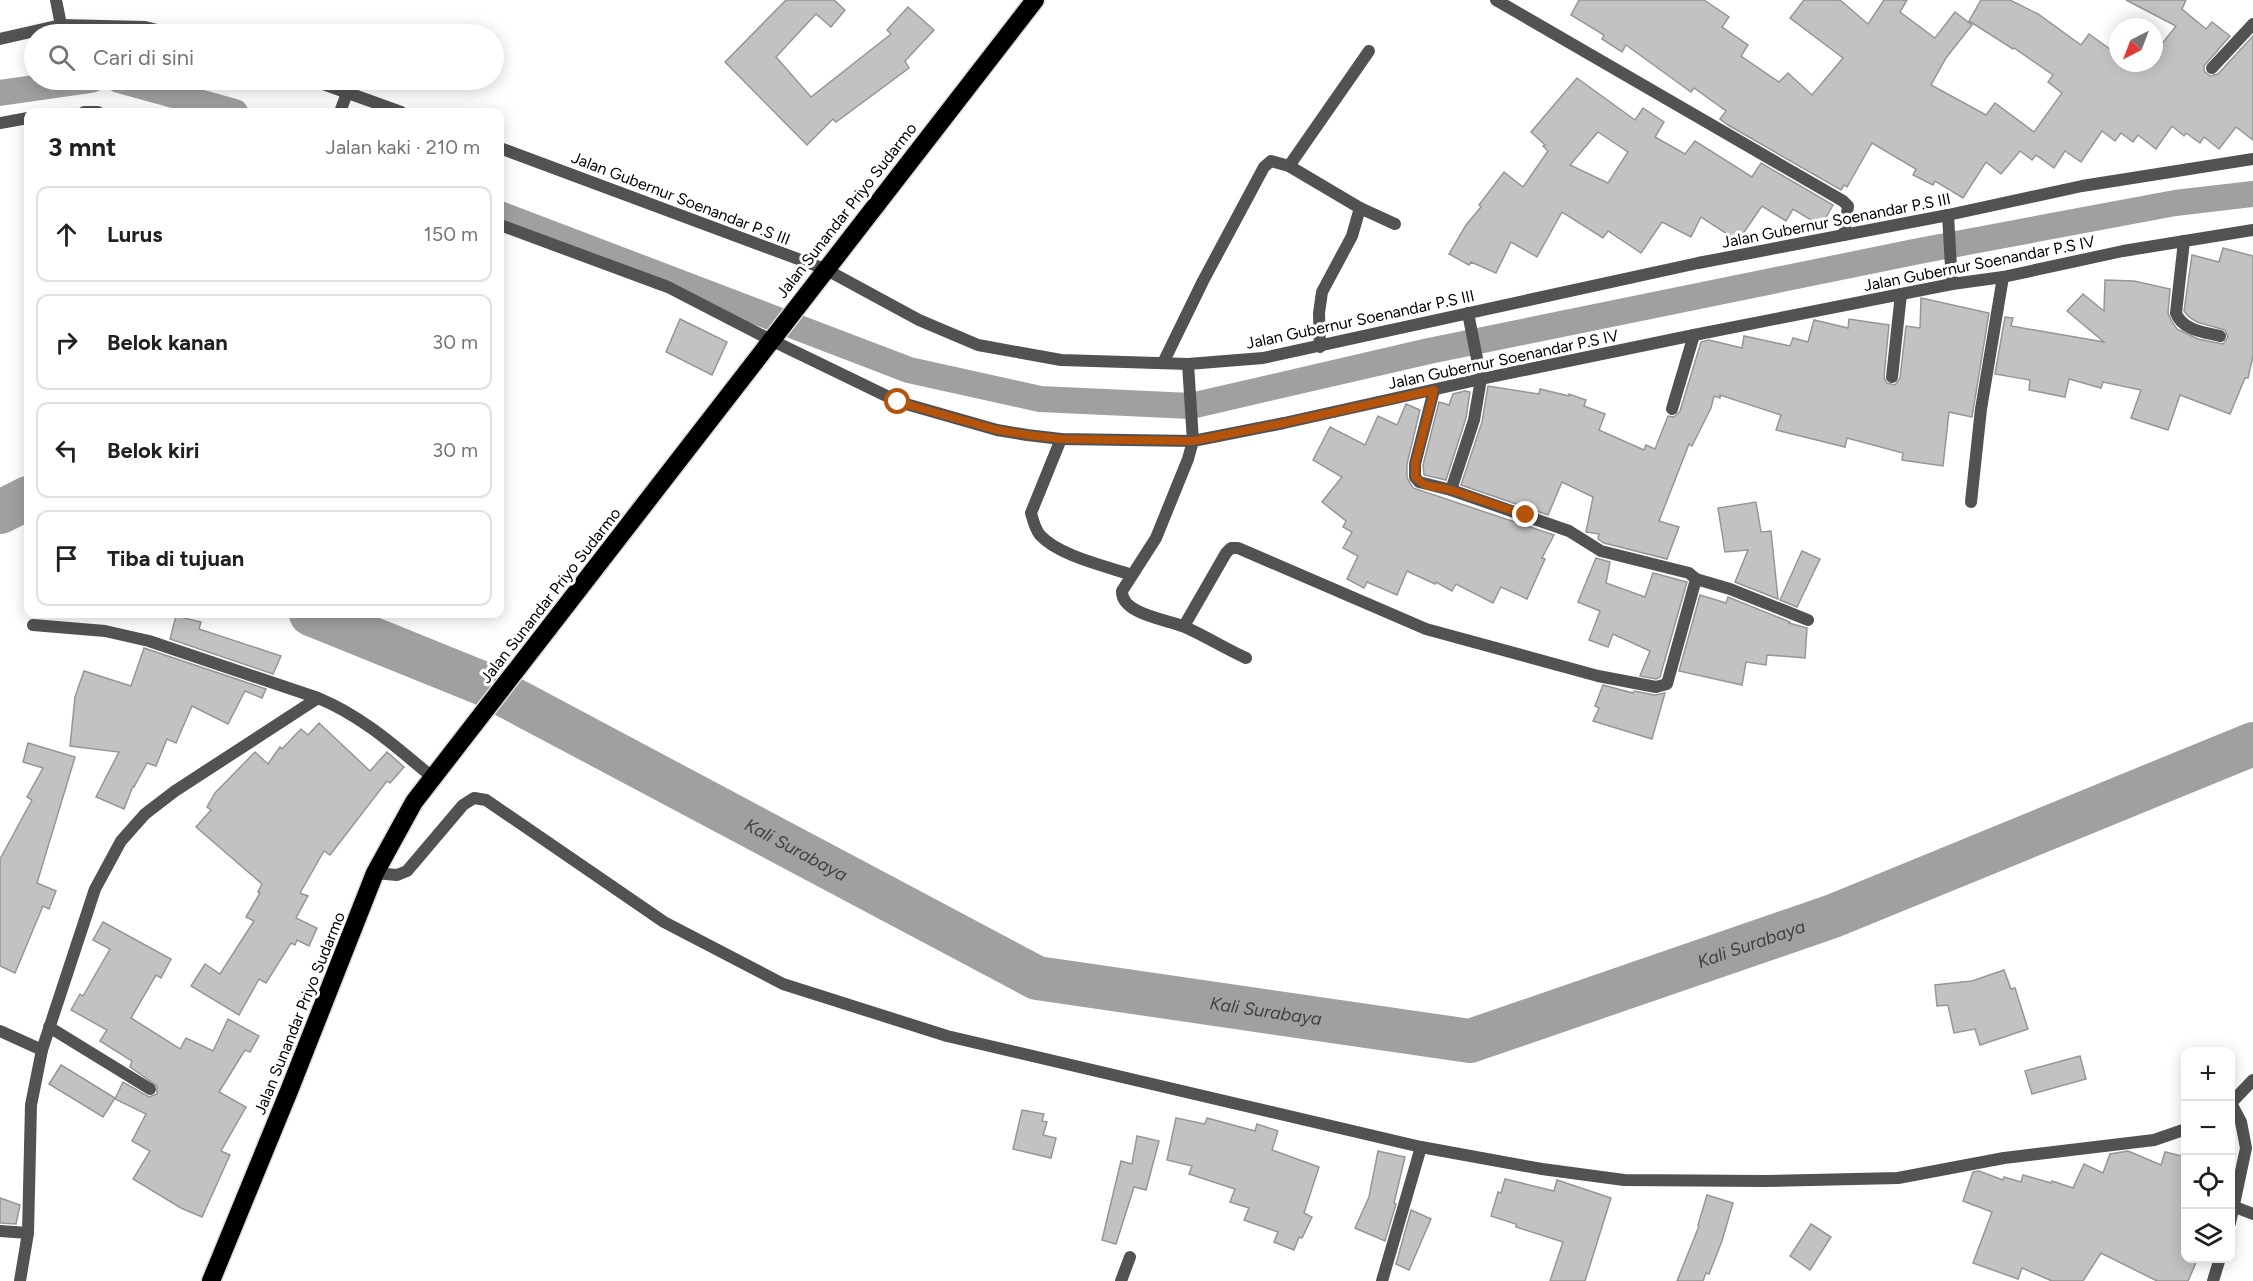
<!DOCTYPE html>
<html lang="id">
<meta charset="utf-8">
<style>
body{margin:0;font-family:Figtree,sans-serif;background:#f6f6f6;color:#202124}
.controls{position:absolute;right:18px;bottom:18px;display:grid;overflow:hidden;border-radius:12px;box-shadow:0 3px 15px #0003}
.controls button{width:54px;height:54px;display:grid;place-items:center;padding:0;border:0;border-bottom:2px solid #e0e0e0;background:#fff;color:#202124;font:30px sans-serif}
.compass{position:absolute;left:2109px;top:18px;width:54px;height:54px;border-radius:50%;background:#fff;box-shadow:0 3px 15px #0003;rotate:222deg}
.stop{position:absolute;width:18px;height:18px;margin:-14px;border:4px solid #b45309;border-radius:50%;background:#fff}
.stop.end{background:#b45309;border-color:#fff;box-shadow:0 2px 6px #0008}
.list{margin:0;padding:0;list-style:none}
h2{display:flex;justify-content:space-between;align-items:center;height:78px;margin:0;padding:0 24px;font-size:26px}
h2 small{font-size:20px;font-weight:400;color:#757577}
.list li{display:grid;grid-template-columns:39px 1fr auto;gap:18px;align-items:center;box-sizing:border-box;height:96px;margin:0 12px 12px;padding:0 12px;border:2px solid #e0e0e0;border-radius:12px}
.list b{display:block;font-size:22px;white-space:nowrap}
.list em{font-size:20px;font-style:normal;color:#757577}
.icon{flex:none;width:33px;height:33px;fill:none;stroke:currentColor;stroke-width:2;stroke-linecap:round;stroke-linejoin:round}
.map{position:relative;flex:none;width:2253px;height:1281px;overflow:hidden}
.search{position:absolute;background:#fff;box-shadow:0 3px 15px #0003;left:24px;top:24px;width:480px;height:66px;display:flex;align-items:center;gap:15px;box-sizing:border-box;padding:0 21px;border-radius:33px;color:#757577;font-size:22px}
.panel{position:absolute;background:#fff;box-shadow:0 3px 15px #0003;left:24px;top:108px;width:480px;height:510px;border-radius:12px}
.map>svg:first-child{display:block}
.lines{fill:none;stroke-linecap:round;stroke-linejoin:round}
.canal{stroke:#a0a0a0;stroke-width:26}
.river{stroke:#a0a0a0;stroke-width:44}
.building{fill:#c2c2c2;stroke:#969696;stroke-width:1.5;fill-rule:evenodd}
.highway-casing{stroke:#dbdbdb;stroke-width:21}
.street{stroke:#525252;stroke-width:12}
.highway{stroke:#000;stroke-width:18}
.route{stroke:#b45309;stroke-width:8}
.labels{text-anchor:middle;stroke-width:6;stroke-linejoin:round;paint-order:stroke}
.street-label{font-size:16px;fill:#000;stroke:#fff}
.water-label{font-size:18px;font-style:italic;fill:#414141;stroke:#fff}
</style>
<div class="map">
<svg width="2253" height="1281" viewBox="0 0 2253 1281">
<rect width="100%" height="100%" fill="#fff"/>
<g class="lines">
<g class="canal">
<polyline points="119,80 235,112"/>
<polyline points="0,93 91,80"/>
<polyline points="500,214 909,370 1040,399 1191,406 1429,351 1919,251 2175,203 2253,194"/>
</g>
<g class="river">
<polyline points="0,512 28,498"/>
<path id="s1" d="M311 614 484 684 1037 978 1470 1041 1833 916 2253 744"/>
</g>
</g>
<g class="building">
<polygon points="786,0 834,0 845,10 831,27 816,14 776,57 811,97 891,34 887,30 908,7 934,30 905,61 909,68 836,122 833,119 807,145 725,62"/>
<polygon points="1579,0 1704,0 1729,17 1722,27 1748,45 1741,56 1779,82 1788,73 1812,95 1843,58 1790,18 1804,0 1840,0 1868,24 1884,0 1907,0 1900,12 1935,38 1955,12 1972,25 1946,58 1931,85 1986,115 1995,103 2034,132 2062,93 2048,82 2053,75 2014,48 2013,49 1969,21 1981,0 2010,0 2038,14 2081,45 2089,34 2118,55 2118,63 2154,63 2154,54 2176,26 2126,0 2186,0 2182,9 2206,29 2212,22 2230,36 2204,66 2204,71 2210,76 2218,74 2253,36 2253,140 2236,127 2219,149 2204,137 2200,143 2186,133 2184,136 2172,126 2156,149 2138,135 2133,142 2121,133 2115,141 2102,131 2081,162 2065,151 2054,168 2036,155 2032,160 2020,151 2001,174 1986,162 1963,198 1935,181 1933,185 1913,175 1916,169 1872,143 1847,187 1844,185 1841,190 1728,125 1720,119 1726,111 1694,88 1691,92 1626,45 1622,52 1602,39 1604,35 1571,15"/>
<path d="M1577 78 1635 120 1643 108 1664 122 1655 137 1685 154 1695 141 1752 177 1761 163 1833 205 1821 226 1793 209 1786 221 1762 206 1738 241 1701 217 1691 237 1662 222 1641 253 1608 231 1603 238 1562 212 1537 257 1511 242 1496 273 1471 262 1469 265 1449 254 1466 225 1481 207 1479 205 1504 172 1523 187 1548 151 1543 146 1545 145 1531 132ZM1598 132 1628 152 1608 183 1570 165Z"/>
<polygon points="2223,248 2253,256 2253,356 2248,378 2245,378 2230,414 2180,395 2168,430 2131,418 2141,390 2103,382 2101,388 2069,379 2065,397 2029,390 2030,380 1995,374 2005,317 2013,318 2011,326 2104,342 2067,311 2083,294 2104,311 2105,280 2134,281 2170,289 2168,313 2172,322 2177,329 2198,339 2223,344 2228,337 2225,330 2197,322 2189,317 2184,311 2192,255 2219,262"/>
<polygon points="1921,298 1989,313 1972,417 1949,412 1943,466 1902,460 1903,453 1847,438 1845,447 1776,430 1781,415 1720,395 1720,398 1714,396 1711,408 1692,446 1689,444 1659,521 1679,527 1667,559 1604,543 1598,539 1599,534 1586,532 1593,497 1562,482 1548,515 1461,485 1482,422 1488,386 1539,394 1540,389 1569,396 1569,394 1586,400 1584,406 1605,414 1599,430 1644,450 1646,445 1655,449 1668,416 1674,417 1680,411 1701,342 1709,340 1742,348 1744,336 1790,346 1793,338 1808,342 1814,320 1848,328 1849,319 1889,325 1884,377 1887,383 1895,385 1900,378 1906,326 1920,328"/>
<polygon points="680,319 727,342 712,375 666,352"/>
<polygon points="1465,391 1470,392 1466,418 1446,480 1424,475 1423,465 1439,402 1449,405 1453,394"/>
<polygon points="1406,404 1420,410 1407,464 1407,478 1413,488 1554,535 1542,558 1545,559 1527,599 1501,587 1493,603 1456,584 1452,591 1436,582 1435,584 1407,571 1397,595 1367,582 1364,588 1347,579 1358,556 1343,548 1352,532 1343,527 1346,521 1322,502 1342,477 1313,460 1330,427 1365,445 1378,416 1397,425"/>
<polygon points="1756,502 1761,532 1771,531 1778,599 1735,582 1748,550 1725,552 1718,508"/>
<polygon points="1802,551 1820,559 1797,607 1780,600"/>
<polygon points="1596,558 1610,562 1606,583 1645,597 1653,573 1687,582 1660,677 1656,679 1640,676 1650,651 1613,634 1608,647 1589,640 1600,611 1578,602"/>
<polygon points="1700,595 1726,603 1728,597 1790,622 1789,623 1807,628 1805,658 1767,655 1766,665 1746,662 1742,685 1679,671"/>
<polygon points="176,616 201,622 199,629 281,656 273,674 170,639"/>
<polygon points="144,648 266,689 262,698 245,691 228,724 192,706 176,743 167,739 156,766 147,763 134,787 133,786 124,809 96,797 119,752 70,746 75,697 84,671 131,686"/>
<polygon points="1603,685 1633,693 1634,691 1655,695 1665,693 1652,739 1593,721 1599,708 1595,706"/>
<polygon points="319,723 370,771 387,752 404,767 390,783 387,781 330,855 324,851 300,893 308,896 296,918 317,928 309,946 297,940 295,945 291,943 266,983 259,979 239,1015 191,986 205,964 220,974 254,921 246,917 260,893 258,892 262,884 196,827 211,810 207,807 215,793 255,752 268,764 280,747 282,749 301,729 308,735"/>
<polygon points="28,743 75,757 37,883 56,891 49,909 43,906 15,973 0,966 0,859 32,800 27,797 43,768 23,762"/>
<polygon points="103,922 171,959 161,978 156,975 131,1018 180,1049 186,1038 213,1051 228,1019 259,1036 250,1052 245,1050 219,1092 246,1107 221,1151 230,1155 202,1217 181,1208 133,1179 150,1151 132,1141 146,1114 115,1099 123,1082 149,1097 157,1094 157,1086 130,1067 132,1061 100,1041 107,1030 71,1010 80,994 83,996 110,949 93,940"/>
<polygon points="2004,970 2011,989 2015,988 2028,1029 1980,1045 1975,1029 1954,1033 1948,1005 1937,1006 1935,985 1972,981"/>
<polygon points="2080,1056 2086,1079 2032,1094 2025,1071"/>
<polygon points="61,1065 115,1098 103,1117 49,1084"/>
<polygon points="1022,1110 1044,1114 1042,1121 1047,1122 1043,1135 1056,1138 1051,1158 1013,1149"/>
<polygon points="1176,1118 1205,1124 1207,1118 1255,1131 1257,1124 1278,1131 1272,1150 1319,1167 1304,1213 1312,1217 1302,1238 1299,1237 1294,1250 1274,1242 1278,1232 1244,1220 1249,1208 1230,1202 1235,1189 1189,1174 1192,1166 1167,1160"/>
<polygon points="1137,1136 1159,1141 1146,1190 1134,1187 1116,1244 1102,1240 1121,1161 1132,1164"/>
<polygon points="1378,1151 1405,1157 1394,1203 1396,1204 1385,1241 1355,1228 1369,1197"/>
<polygon points="2128,1151 2161,1165 2165,1152 2186,1157 2186,1258 2198,1258 2188,1281 2157,1281 2101,1253 2083,1281 2052,1281 2022,1268 2018,1279 1973,1263 1992,1212 1963,1201 1973,1172 1979,1171 2003,1180 2004,1177 2021,1182 2023,1175 2051,1183 2052,1181 2073,1188 2084,1164 2103,1173 2110,1154"/>
<polygon points="1505,1179 1554,1191 1557,1180 1611,1198 1585,1281 1550,1281 1563,1242 1516,1227 1516,1224 1491,1216 1498,1192 1501,1193"/>
<polygon points="1707,1195 1733,1203 1722,1241 1709,1274 1706,1273 1703,1281 1677,1281 1699,1226 1698,1225"/>
<polygon points="0,1198 20,1205 16,1224 0,1223"/>
<polygon points="1411,1210 1431,1219 1409,1270 1396,1264"/>
<polygon points="1811,1224 1831,1237 1810,1270 1790,1256"/>
</g>
<g class="lines">
<defs>
<polyline id="highway" points="211,1281 289,1091 375,873 414,802 1035,0"/>
</defs>
<use href="#highway" class="highway-casing"/>
<g class="street">
<polyline points="56,0 61,25"/>
<polyline points="1496,0 1843,201 1848,206 1844,235"/>
<polyline points="0,39 61,25 145,27 173,34"/>
<polyline points="2212,68 2253,24"/>
<polyline points="312,80 401,112"/>
<polyline points="84,112 98,112"/>
<polyline points="340,112 347,93"/>
<polyline points="0,123 28,118"/>
<polyline points="500,148 825,269 919,320 978,345 1061,360 1188,364 1263,358 1698,263 1948,215 2082,186 2253,159"/>
<polyline points="1289,166 1369,51"/>
<polyline points="1360,208 1395,224"/>
<polyline points="1948,215 1952,284"/>
<polyline points="500,225 668,287 771,340 899,402 997,430 1027,435 1061,439 1193,441 1284,423 1481,379 1694,335 1952,284 2003,277 2123,251 2253,230"/>
<path d="M2184 241 2176 313C2182 330 2204 332 2220 336"/>
<polyline points="1163,363 1203,281 1264,167 1271,161 1289,166 1360,208 1352,236 1322,292 1319,313 1320,347"/>
<path d="M1188 364 1193 441 1188 459 1156 538 1122 591C1121 615 1171 620 1187 628 1207 637 1226 649 1246 658"/>
<polyline points="1892,377 1901,294"/>
<polyline points="1672,409 1694,335"/>
<path d="M1061 439 1031 513C1033 520 1035 529 1040 535 1059 556 1106 566 1132 575"/>
<polyline points="1451,490 1474,420 1481,379 1468,313"/>
<polyline points="1971,502 1981,409 2003,277"/>
<polyline points="1696,579 1730,589 1808,620"/>
<path d="M33 625 105 631 149 641 318 698C362 716 396 747 432 777"/>
<polyline points="1184,626 1226,553 1231,548 1238,548 1426,629 1598,676 1656,687 1667,684 1696,579 1689,573 1601,551 1569,531 1451,490 1419,482 1415,477 1415,464 1434,390"/>
<polyline points="375,873 397,875 407,871 463,805 474,798 486,800 664,922 783,984 947,1036 1421,1147 1542,1169 1624,1180 1764,1181 1898,1178 2004,1158 2154,1140 2186,1129"/>
<polyline points="49,1027 150,1089"/>
<polyline points="0,1031 42,1050"/>
<polyline points="2230,1104 2253,1080"/>
<polyline points="2235,1207 2253,1214"/>
<polyline points="2230,1223 2246,1148 2241,1122 2231,1103"/>
<polyline points="0,1231 28,1233"/>
<polyline points="20,1281 28,1233 31,1105 42,1050 95,889 121,841 145,814 175,791 318,698"/>
<polyline points="1121,1281 1130,1257"/>
<polyline points="1382,1281 1421,1147"/>
<polyline points="2213,1281 2220,1258"/>
</g>
<use href="#highway" class="highway"/>
</g>
<g class="lines">
<polyline class="route" points="898,402 997,430 1028,435 1061,439 1193,441 1284,423 1434,390 1415,464 1415,477 1425,485 1451,490 1526,515"/>
</g>
<g class="labels">
<g class="street-label">
<text transform="translate(681 198) rotate(21)" y="6">Jalan Gubernur Soenandar P.S III</text>
<text transform="translate(846 210) rotate(-52)" y="6">Jalan Sunandar Priyo Sudarmo</text>
<text transform="translate(1836 220) rotate(-11)" y="6">Jalan Gubernur Soenandar P.S III</text>
<text transform="translate(1979 263) rotate(-11)" y="6">Jalan Gubernur Soenandar P.S IV</text>
<text transform="translate(1360 319) rotate(-12)" y="6">Jalan Gubernur Soenandar P.S III</text>
<text transform="translate(1503 359) rotate(-12)" y="6">Jalan Gubernur Soenandar P.S IV</text>
<text transform="translate(550 595) rotate(-52)" y="6">Jalan Sunandar Priyo Sudarmo</text>
<text transform="translate(299 1013) rotate(-68)" y="6">Jalan Sunandar Priyo Sudarmo</text>
</g>
<g class="water-label">
<text dy="6" stroke="none"><textPath href="#s1" startOffset="540">Kali Surabaya</textPath></text>
<text dy="6" stroke="none"><textPath href="#s1" startOffset="1548">Kali Surabaya</textPath></text>
<text dy="6" stroke="none"><textPath href="#s1" startOffset="1044">Kali Surabaya</textPath></text>
</g>
</g>
</svg>
<div class="controls">
<button>+</button>
<button>−</button>
<button><svg class="icon" aria-label="locate" viewBox="0 0 24 24"><circle cx="12" cy="12" r="6"/><path d="M12 2v4M12 18v4M2 12h4M18 12h4"/></svg></button>
<button><svg class="icon" aria-label="layers" viewBox="0 0 24 24"><path d="M12 4l9 5-9 5-9-5zM3 14l9 5 9-5"/></svg></button>
</div>
<svg class="compass" viewBox="-18 -18 36 36"><path d="M0-13l5 13h-10z" fill="#e53935"/><path d="M0 13l5-13h-10z" fill="#757577"/></svg>
<div class="stop" style="left:898px;top:402px"></div>
<div class="stop end" style="left:1526px;top:515px"></div>
<div class="search"><svg class="icon" aria-label="search" viewBox="0 0 24 24"><circle cx="10" cy="10" r="6"/><path d="M15 15l6 6"/></svg>Cari di sini</div>
<section class="panel">
<h2>3 mnt<small>Jalan kaki · 210 m</small></h2>
<ul class="list">
<li><svg class="icon" aria-label="ahead" viewBox="0 0 24 24"><path d="M12 20V5M6 11l6-6 6 6"/></svg><div><b>Lurus</b></div><em>150 m</em></li>
<li><svg class="icon" aria-label="right" viewBox="0 0 24 24"><path d="M7 20v-9h11M14 6l5 5-5 5"/></svg><div><b>Belok kanan</b></div><em>30 m</em></li>
<li><svg class="icon" aria-label="left" viewBox="0 0 24 24"><path d="M17 20v-9H6M10 6l-5 5 5 5"/></svg><div><b>Belok kiri</b></div><em>30 m</em></li>
<li><svg class="icon" aria-label="arrive" viewBox="0 0 24 24"><path d="M6 21V4h12l-3 4 3 4H6"/></svg><div><b>Tiba di tujuan</b></div></li>
</ul>
</section>
</div>
